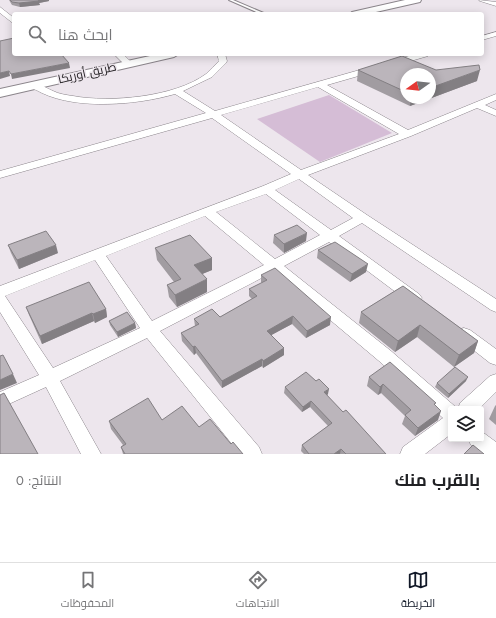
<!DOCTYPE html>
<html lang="ar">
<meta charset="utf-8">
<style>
body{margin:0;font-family:Jost,Cairo,sans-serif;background:#f6f6f6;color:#202124;direction:rtl}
.controls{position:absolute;right:12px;bottom:12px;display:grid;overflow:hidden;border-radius:4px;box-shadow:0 2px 10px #0003}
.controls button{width:36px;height:36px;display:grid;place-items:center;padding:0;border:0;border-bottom:1px solid #e0e0e0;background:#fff;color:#202124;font:20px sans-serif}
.compass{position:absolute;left:400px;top:68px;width:36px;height:36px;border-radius:50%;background:#fff;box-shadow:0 2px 10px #0003;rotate:255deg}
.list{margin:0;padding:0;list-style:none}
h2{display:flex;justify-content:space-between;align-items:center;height:52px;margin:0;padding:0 16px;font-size:17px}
h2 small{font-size:13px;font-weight:400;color:#757577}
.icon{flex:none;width:22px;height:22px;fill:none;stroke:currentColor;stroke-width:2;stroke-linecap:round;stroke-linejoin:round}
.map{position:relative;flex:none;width:496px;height:454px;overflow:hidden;direction:ltr}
.search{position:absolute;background:#fff;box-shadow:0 2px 10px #0003;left:12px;right:12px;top:12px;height:44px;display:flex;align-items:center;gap:10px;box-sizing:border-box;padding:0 14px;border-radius:4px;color:#757577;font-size:15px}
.sheet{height:108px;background:#fff}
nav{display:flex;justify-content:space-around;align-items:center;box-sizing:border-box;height:56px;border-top:1px solid #e0e0e0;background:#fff;font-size:11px;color:#757577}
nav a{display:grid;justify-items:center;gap:2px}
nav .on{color:#111827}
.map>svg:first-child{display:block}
.green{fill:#d5bdd6}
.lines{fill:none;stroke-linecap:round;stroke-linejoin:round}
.lane-casing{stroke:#8b858b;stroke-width:2}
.street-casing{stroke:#8b858b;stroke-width:1}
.secondary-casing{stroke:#8b858b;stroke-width:2}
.lane{fill:#fff;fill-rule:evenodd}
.street{fill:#fff;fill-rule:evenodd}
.secondary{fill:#fff;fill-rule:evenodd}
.wall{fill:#a19ca1;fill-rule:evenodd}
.shaded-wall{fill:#837f83}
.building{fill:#bbb5bb;stroke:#837f83}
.labels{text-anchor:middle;stroke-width:3;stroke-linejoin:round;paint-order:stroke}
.far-street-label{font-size:12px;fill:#242124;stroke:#ede6ed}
</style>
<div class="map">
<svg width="496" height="454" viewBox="0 0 496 454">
<rect width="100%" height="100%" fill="#ede6ed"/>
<polygon class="green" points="329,95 392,133 320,162 257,119"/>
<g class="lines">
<defs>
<polygon id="lane" points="229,0 233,0 266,14 261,14"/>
<g id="street">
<polygon points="479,0 496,2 496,6 480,1"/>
<polygon points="0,7 14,18 14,24 0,13"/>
<polygon points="496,32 496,36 482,40 482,36"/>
<polygon points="114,54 123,54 133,64 129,66 126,66"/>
<path d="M217 54H225L227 61 226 63 212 77 183 91 215 111 416 54H429L428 56 327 85 408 130 496 94V100L485 105 496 110V116L477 108 411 136 308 175 367 215 496 299V312L491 310 362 223 339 236 419 294 422 298 419 302 414 303 409 302 329 242 284 266 391 351 458 409 460 403 490 376 496 374V392L479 409H451V434L425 454H400L403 447 443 418 379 361 273 272 160 331 259 447 262 454H240L147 338 60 381 101 454H81L46 387 0 408V392L39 375 0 312V286L263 186 291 174 212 118 0 178V171L206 113 175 94C137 105 78 110 42 93 37 90 32 89 29 85L33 82C40 84 46 88 53 91 59 94 66 95 73 96 110 103 175 97 206 74 211 70 215 65 219 61ZM318 87 399 134 301 170 221 115ZM299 179 353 218 331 230 275 190ZM266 194 320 235 275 259 216 212ZM205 216 264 265 152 321 106 256ZM95 260 140 328 53 368 5 296Z"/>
<polygon points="464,328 470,330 496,349 496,365 490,363 458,338 456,334 458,330"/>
<polygon points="481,431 496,442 496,454 481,454 471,445 468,439 481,439"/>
</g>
<g id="secondary">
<polygon points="405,0 421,0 420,2 367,14 350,14 352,12"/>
<polygon points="159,54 179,54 174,57 0,97 0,89"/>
</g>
</defs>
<use href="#lane" class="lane-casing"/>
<use href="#street" class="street-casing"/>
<use href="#secondary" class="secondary-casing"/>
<use href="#lane" class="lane"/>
<use href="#street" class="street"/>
<use href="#secondary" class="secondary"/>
</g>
<g class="wall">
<polygon points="9,0 49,0 49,1 39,3 40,5 20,7 12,5"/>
<path d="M358 70H436L477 81 410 106 357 81ZM406 74 430 98H406Z"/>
<polygon points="274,235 306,241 284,253 273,243"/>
<polygon points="8,245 58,253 19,269 11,253"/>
<polygon points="155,248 212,258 212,270 202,274 207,292 177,307 169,297 167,285 174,282 157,260"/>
<polygon points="318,250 366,272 350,282 317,258"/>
<polygon points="261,275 330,325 306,338 292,324 271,335 284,348 284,355 263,368 262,366 222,388 196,353 194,355 182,341 181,333 195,326 194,319 220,317 252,299 249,296 249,289 262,283 261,282"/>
<polygon points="403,286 478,341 474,353 454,367 417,337 395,352 359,323 361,312"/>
<polygon points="26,307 106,309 107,317 95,323 94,321 42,344 29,315"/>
<polygon points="109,321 135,323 136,328 118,337 110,325"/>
<polygon points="369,377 435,405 438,420 415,436 402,424 405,416 381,393 378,395 367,386"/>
<polygon points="466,381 448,398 435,387 437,383"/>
<polygon points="285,387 328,394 327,396 343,412 386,454 304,454 301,451 302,445 328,426 310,407 302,412 284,393"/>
<polygon points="496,405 496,425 489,419 495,406"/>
<polygon points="162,420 199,427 231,444 243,454 123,454 121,447 123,445 111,429 109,421"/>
</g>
<g class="shaded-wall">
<polygon points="38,0 49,0 49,1 39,3 40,5 20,7 19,3"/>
<polygon points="69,63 70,68 12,79 11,74"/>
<polygon points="480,70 477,81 410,106 411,98 430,98 430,88"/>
<polygon points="9,71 10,76 0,79 0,73"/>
<polygon points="307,233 306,241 284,253 284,244"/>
<polygon points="56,245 58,253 19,269 17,260"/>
<polygon points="212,258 212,270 195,277 194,265"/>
<polygon points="368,264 366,272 350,282 352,274"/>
<polygon points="207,279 207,292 177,307 175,295"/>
<polygon points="106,309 107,317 95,323 93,314"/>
<polygon points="92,313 94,321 42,344 40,336"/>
<polygon points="293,316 292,324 266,338 267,331"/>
<polygon points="331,317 330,325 306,338 307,331"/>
<polygon points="135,323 136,328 118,337 117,332"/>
<polygon points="420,325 417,337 395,352 398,341"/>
<polygon points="478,341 474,353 454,367 459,355"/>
<polygon points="195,346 196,353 194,355 193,347"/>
<polygon points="284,348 284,355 263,368 263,361"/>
<polygon points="262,359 262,366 222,388 222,381"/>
<polygon points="13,374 17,383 0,390 0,380"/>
<polygon points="468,377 466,381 448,398 449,394"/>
<polygon points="383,384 381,393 378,395 380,387"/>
<polygon points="329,389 328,394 323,398 324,392"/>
<polygon points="311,401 310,407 302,412 303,407"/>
<polygon points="441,411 438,420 415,436 418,428"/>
<polygon points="341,449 340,454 334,454"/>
</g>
<g class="building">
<polygon points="10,0 38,0 39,1 19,3 12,2"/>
<polygon points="14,38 14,54 61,54 69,63 11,74 9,71 0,73 0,41"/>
<polygon points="402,56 436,70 479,65 480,70 430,88 430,74 406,74 406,92 358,70"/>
<polygon points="297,225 307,233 284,244 274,235"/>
<polygon points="46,231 56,245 17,260 8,245"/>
<polygon points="190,235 212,258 194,265 207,279 175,295 167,285 181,279 155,248"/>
<polygon points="335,242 368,264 352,274 318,250"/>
<polygon points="275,268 331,317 307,331 293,316 267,331 284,348 263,361 262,359 222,381 195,346 193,347 181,333 199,324 194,319 212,309 220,317 257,296 249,289 267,280 261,275"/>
<polygon points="89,282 106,309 93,314 92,313 40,336 26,307"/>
<polygon points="403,286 478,341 459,355 420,325 398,341 361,312"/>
<polygon points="127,312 135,323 117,332 109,321"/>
<polygon points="3,355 13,374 0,380 0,356"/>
<polygon points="390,362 436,403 434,404 441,411 418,428 405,415 411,410 383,384 380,387 369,377"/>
<polygon points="455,367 468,377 449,394 437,383"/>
<polygon points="306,372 316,381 319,379 329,389 324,392 343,412 346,410 386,454 346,454 341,449 334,454 309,454 302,445 332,423 311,401 303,407 285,387"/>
<polygon points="4,393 38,454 0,454 0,395"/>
<polygon points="148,398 162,420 182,406 199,427 210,419 231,444 233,442 243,454 125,454 121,447 126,444 109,421"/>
<polygon points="473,445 484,454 464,454"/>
</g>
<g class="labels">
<g class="far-street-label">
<text transform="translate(87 73) rotate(-13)" y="4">طريق أوريكا</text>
</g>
</g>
</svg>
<div class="controls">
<button><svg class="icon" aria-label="layers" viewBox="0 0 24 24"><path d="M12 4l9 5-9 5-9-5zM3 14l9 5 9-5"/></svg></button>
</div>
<svg class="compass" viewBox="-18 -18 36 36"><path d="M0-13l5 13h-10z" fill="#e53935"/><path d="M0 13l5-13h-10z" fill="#757577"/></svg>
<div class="search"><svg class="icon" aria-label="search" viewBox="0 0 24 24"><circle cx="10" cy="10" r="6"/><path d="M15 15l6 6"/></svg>ابحث هنا</div>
</div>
<section class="sheet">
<h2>بالقرب منك<small>النتائج: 0</small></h2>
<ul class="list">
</ul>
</section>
<nav>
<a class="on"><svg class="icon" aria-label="map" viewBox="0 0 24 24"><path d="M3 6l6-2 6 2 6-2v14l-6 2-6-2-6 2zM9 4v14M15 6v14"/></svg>الخريطة</a>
<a><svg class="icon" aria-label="directions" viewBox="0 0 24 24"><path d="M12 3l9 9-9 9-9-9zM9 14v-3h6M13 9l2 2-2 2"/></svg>الاتجاهات</a>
<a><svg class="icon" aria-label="saved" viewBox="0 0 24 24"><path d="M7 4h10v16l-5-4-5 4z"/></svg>المحفوظات</a>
</nav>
